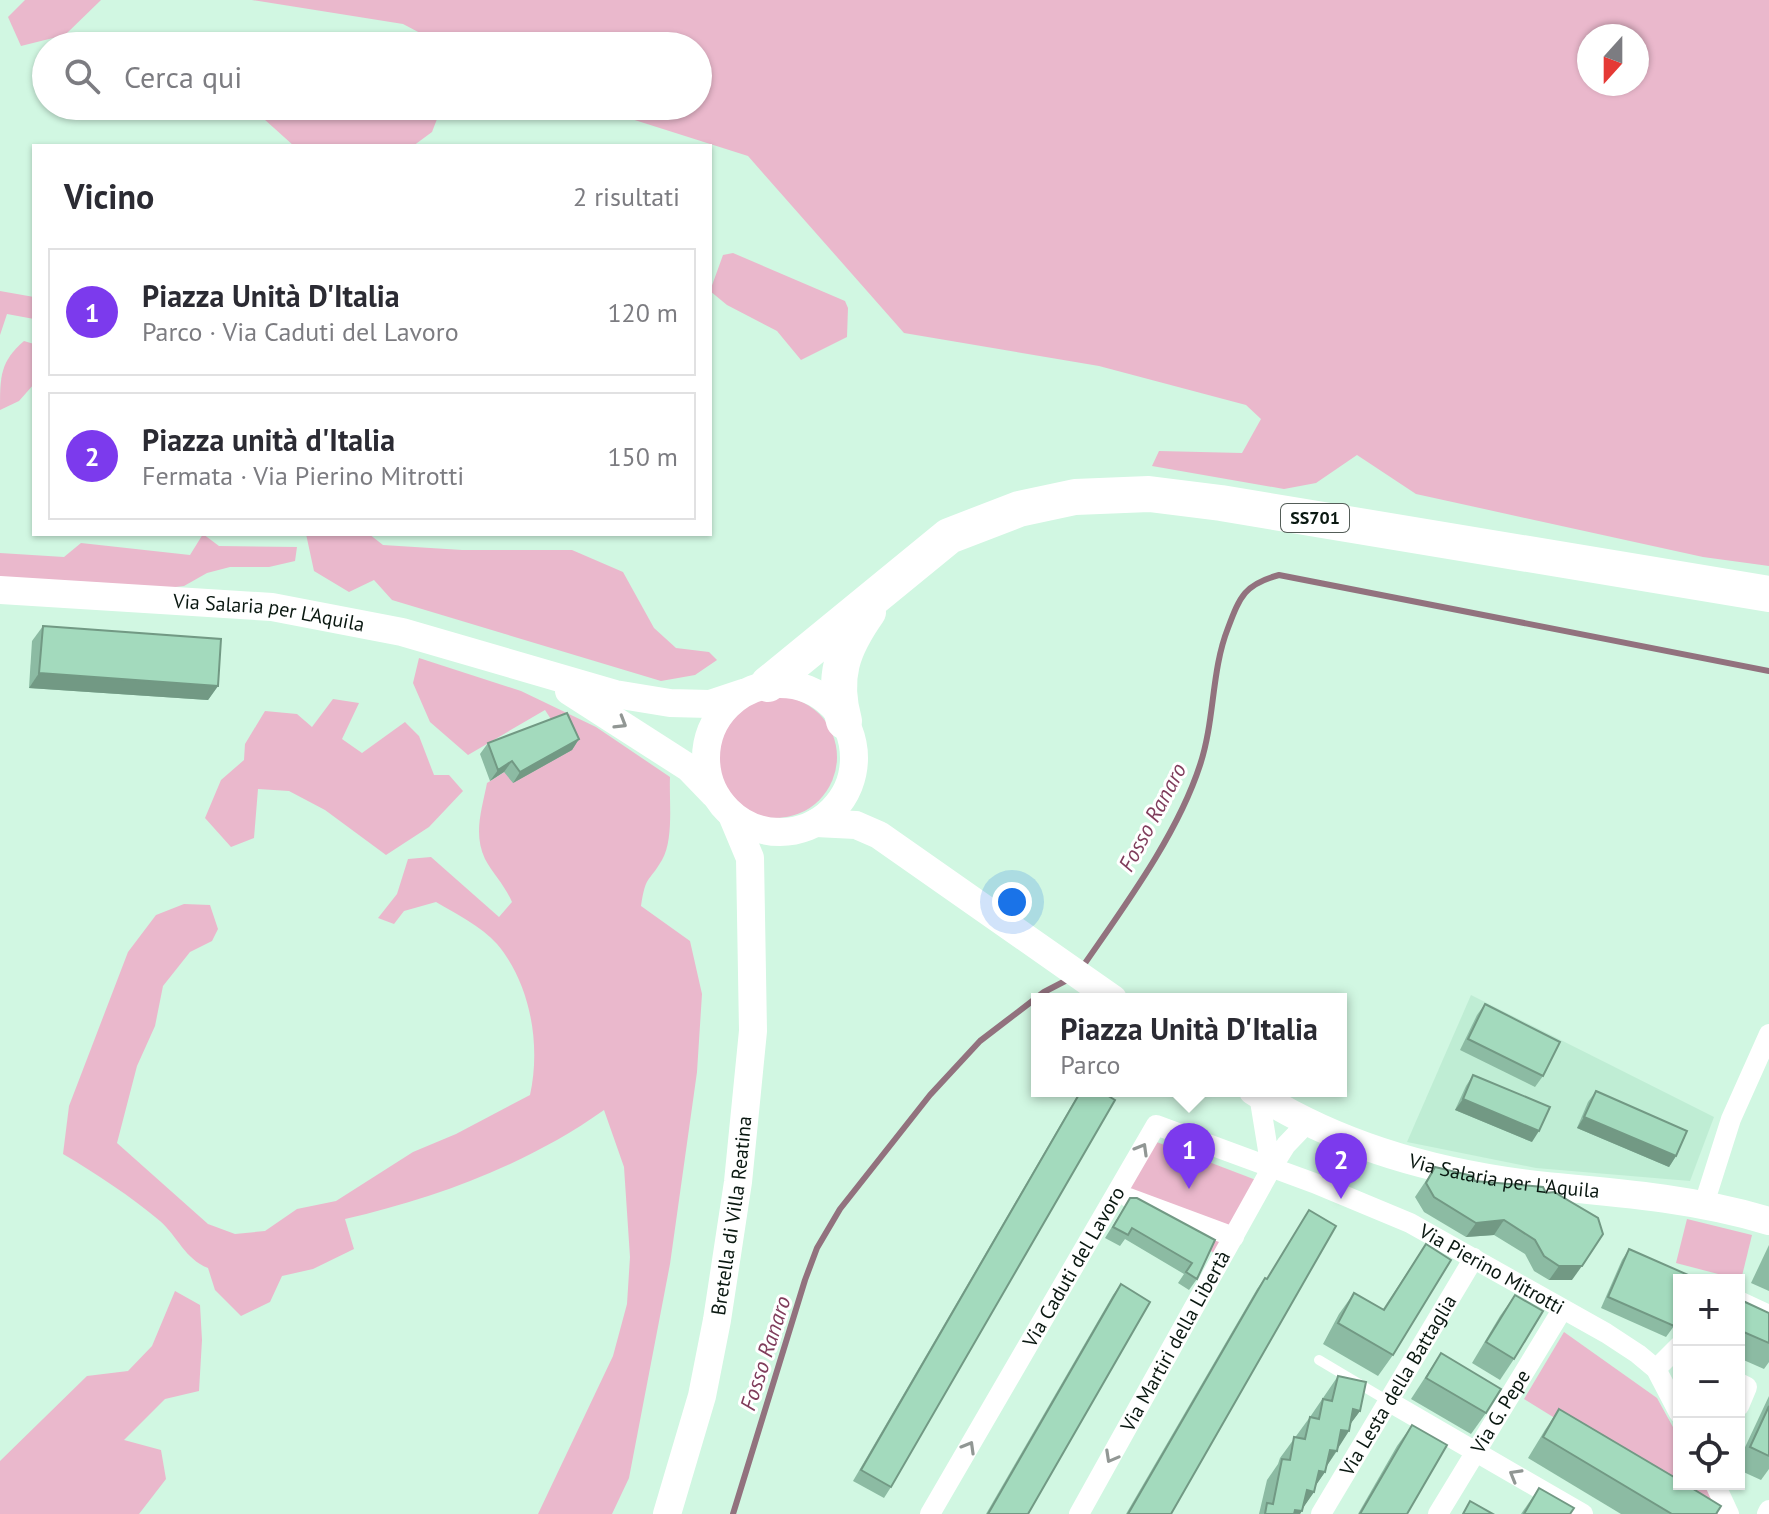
<!DOCTYPE html>
<html lang="it">
<meta charset="utf-8">
<style>
body{margin:0;font-family:"PT Sans",sans-serif;background:#f2f2f3;color:#2b2b33}
.controls{position:absolute;right:24px;bottom:24px;display:grid;overflow:hidden;border-radius:0px;box-shadow:0 2px 6px #0004}
.controls button{width:72px;height:72px;display:grid;place-items:center;padding:0;border:0;border-bottom:2px solid #e1e1e2;background:#fff;color:#2b2b33;font:40px sans-serif}
.compass{position:absolute;left:1577px;top:24px;width:72px;height:72px;border-radius:50%;background:#fff;box-shadow:0 2px 6px #0004;rotate:201deg}
.you{position:absolute;left:1012px;top:902px;width:28px;height:28px;margin:-20px;border:6px solid #fff;border-radius:50%;background:#1a73e8;box-shadow:0 0 0 12px #1a73e833}
.badge{display:grid;place-items:center;width:52px;height:52px;border-radius:50%;background:#7c3aed;color:#fff;font-size:26px;font-weight:700}
.pin{position:absolute;translate:-50% -66px;filter:drop-shadow(0 2px 4px #0008)}
.pin::after{content:'';position:absolute;top:42px;width:28px;height:24px;background:inherit;clip-path:polygon(0 0,100% 0,50% 100%)}
.popup{position:absolute;left:1031px;top:993px;width:316px;height:104px;box-sizing:border-box;display:grid;place-content:center;border-radius:0px;background:#fff;filter:drop-shadow(0 2px 6px #0005);font-size:26px;white-space:nowrap;color:#7c7c81}
.popup b{font-size:30px;color:#2b2b33}
.popup::after{content:'';position:absolute;left:50%;top:100%;margin-left:-16px;border:16px solid transparent;border-top-color:#fff}
.list{margin:0;padding:0;list-style:none}
h2{display:flex;justify-content:space-between;align-items:center;height:104px;margin:0;padding:0 32px;font-size:34px}
h2 small{font-size:26px;font-weight:400;color:#7c7c81}
.list li{display:grid;grid-template-columns:52px 1fr auto;gap:24px;align-items:center;box-sizing:border-box;height:128px;margin:0 16px 16px;padding:0 16px;border:2px solid #e1e1e2;border-radius:0px}
.list b{display:block;font-size:30px;white-space:nowrap}
.list p{margin:0;font-size:26px;white-space:nowrap;color:#7c7c81}
.list em{font-size:26px;font-style:normal;color:#7c7c81}
.icon{flex:none;width:44px;height:44px;fill:none;stroke:currentColor;stroke-width:2;stroke-linecap:round;stroke-linejoin:round}
.map{position:relative;flex:none;width:1769px;height:1514px;overflow:hidden}
.search{position:absolute;background:#fff;box-shadow:0 2px 6px #0004;left:32px;top:32px;width:680px;height:88px;display:flex;align-items:center;gap:20px;box-sizing:border-box;padding:0 28px;border-radius:44px;color:#7c7c81;font-size:30px}
.panel{position:absolute;background:#fff;box-shadow:0 2px 6px #0004;left:32px;top:144px;width:680px;height:392px;border-radius:0px}
.map>svg:first-child{display:block}
.built{fill:#bfedd4}
.green{fill:#eab8cc;fill-rule:evenodd}
.lines{fill:none;stroke-linecap:round;stroke-linejoin:round}
.stream{stroke:#92727e;stroke-width:6}
.lane{stroke:#fff;stroke-width:10}
.street{stroke:#fff;stroke-width:20}
.secondary{stroke:#fff;stroke-width:28}
.highway{stroke:#fff;stroke-width:36}
.wall{fill:#8cbba3}
.shaded-wall{fill:#729984}
.building{fill:#a3dabd;stroke:#729984;stroke-width:2}
.oneway{stroke:#919794}
.labels{text-anchor:middle;stroke-width:6;stroke-linejoin:round;paint-order:stroke}
.shield{fill:#fff;stroke:#545d58;stroke-width:2}
.shield-label{font-size:18px;font-weight:bold;fill:#0a1811}
.street-label{font-size:20px;fill:#0a1811;stroke:#fff}
.water-label{font-size:22px;font-style:italic;fill:#803d5c;stroke:#fff}
</style>
<div class="map">
<svg width="1769" height="1514" viewBox="0 0 1769 1514">
<rect width="100%" height="100%" fill="#d1f7e2"/>
<polygon class="built" points="1471,995 1714,1117 1690,1181 1536,1168 1407,1142"/>
<g class="green">
<polygon points="25,0 101,0 65,35 21,46 8,17"/>
<path d="M252 0H1769V566L1703 557 1416 494 1357 455 1316 483 1284 489 1152 466 1159 451 1242 453 1261 419 1246 405 1099 366 904 333 748 156 622 116 604 106H698V46H445L403 24ZM1589 36H1637V84H1589Z"/>
<polygon points="226,106 442,106 432,132 413,146 294,146 254,110"/>
<polygon points="733,253 845,301 848,308 847,337 801,360 777,331 727,305 710,291 723,255"/>
<polygon points="0,291 34,297 34,319 7,314 0,335"/>
<path d="M24 341 34 344V384L19 401 0 410C0 376 0 362 24 341Z"/>
<polygon points="203,534 219,546 297,547 295,561 269,567 230,567 207,573 184,586 149,590 103,583 0,577 0,553 64,557 81,543 190,555"/>
<polygon points="306,534 369,534 383,545 462,550 572,550 623,572 654,628 676,648 709,652 717,660 695,675 661,681 392,600 374,580 349,592 314,571"/>
<path d="M419 658 521 691 596 727 670 777C669 801 674 839 662 860 648 884 646 874 641 906L690 941 702 994 697 1072 670 1264 629 1478 612 1514H538L613 1356 627 1304 630 1257 624 1167 604 1110C528 1164 437 1198 345 1219L354 1249 313 1269 282 1276 270 1302 241 1316 215 1290 208 1268C185 1259 178 1237 160 1221 130 1196 97 1174 63 1154L69 1106 128 952 156 915 184 904 210 905 218 929 212 941 190 952 163 986 155 1026 137 1066 117 1143 208 1224 235 1234 265 1231 297 1209 336 1201 413 1152 456 1134 530 1095C541 1046 531 984 497 944 481 926 456 914 436 902L404 911 394 924 378 918 397 894 408 859 431 857 499 917 512 902C504 884 493 874 485 859 473 834 482 809 487 783L562 736 545 710 468 755 430 722 413 683Z"/>
<circle cx="776" cy="757" r="61"/>
<polygon points="333,699 359,703 342,739 362,753 405,722 419,736 434,775 449,775 463,791 429,827 386,855 325,810 289,791 258,789 254,838 231,847 205,818 221,780 244,760 245,744 265,711 297,714 312,727"/>
<polygon points="1154,1141 1256,1180 1214,1253 1123,1199"/>
<polygon points="1687,1219 1752,1235 1741,1280 1676,1263"/>
<polygon points="175,1291 200,1305 202,1340 199,1391 165,1399 124,1440 161,1450 166,1479 139,1514 0,1514 0,1461 87,1376 128,1371 152,1346"/>
<polygon points="1564,1332 1657,1398 1679,1438 1679,1484 1705,1484 1720,1514 1710,1514 1524,1399"/>
</g>
<g class="lines">
<g class="stream">
<path d="M1081 969C1123 908 1177 836 1200 765 1215 720 1211 671 1228 628 1240 596 1245 584 1279 575L1769 671"/>
<polyline points="733,1514 805,1280 817,1248 840,1209 930,1095 980,1041 1044,992 1069,979"/>
</g>
<polyline class="lane" points="1319,1360 1388,1401"/>
<g class="street">
<polyline points="1259,1095 1271,1169 1286,1145 1308,1122"/>
<polyline points="1129,1198 1234,1237"/>
<polyline points="1704,1204 1731,1119 1769,1034"/>
<polyline points="1739,1301 1769,1315"/>
<polyline points="1656,1369 1679,1346"/>
<polyline points="1739,1383 1747,1387 1739,1406"/>
<polyline points="1388,1401 1583,1514"/>
<polyline points="1715,1484 1729,1514"/>
<path id="s1" d="M930 1514 1156 1125 1314 1183 1410 1223 1606 1333 1638 1354 1656 1369 1679 1413"/>
<path id="s2" d="M1079 1514 1271 1169"/>
<path id="s3" d="M1321 1514 1474 1258"/>
<path id="s4" d="M1438 1514 1562 1310"/>
<polyline points="1767,1514 1769,1510"/>
</g>
<g class="secondary">
<path id="s5" d="M0 590 272 607 402 632 615 694 670 703 710 704 743 693"/>
<circle cx="780" cy="758" r="74"/>
<polyline points="569,691 689,768 714,794"/>
<polyline points="816,823 856,825 879,835 1113,999"/>
<path id="s6" d="M1253 1091C1339 1147 1445 1175 1546 1186 1622 1193 1696 1199 1769 1221"/>
<path id="s7" d="M667 1514 702 1396 717 1320 738 1182 753 1031 750 858 732 815"/>
</g>
<g class="highway">
<polyline points="768,684 949,536 1019,509 1075,497 1149,494 1221,503 1769,594"/>
<path d="M844 721C832 677 842 649 868 612"/>
</g>
</g>
<g class="wall">
<polygon points="43,626 218,686 208,700 29,688 32,641"/>
<polygon points="579,739 572,750 513,783 504,772 490,781 480,754 488,743"/>
<polygon points="1485,1004 1543,1076 1535,1087 1460,1050 1477,1015"/>
<polygon points="1473,1075 1532,1142 1455,1110 1466,1086"/>
<polygon points="1080,1091 1100,1091 891,1487 884,1498 853,1481"/>
<polygon points="1596,1091 1676,1156 1669,1167 1577,1128 1588,1102"/>
<polygon points="1435,1167 1475,1181 1543,1187 1572,1280 1549,1280 1534,1271 1525,1254 1494,1235 1466,1237 1424,1212 1415,1197"/>
<polygon points="1130,1198 1215,1240 1197,1279 1189,1290 1178,1283 1184,1274 1125,1239 1120,1246 1105,1238"/>
<polygon points="1309,1210 1171,1514 1126,1514 1257,1289 1265,1278 1267,1279"/>
<polygon points="1426,1244 1393,1355 1378,1376 1323,1344 1339,1314 1354,1293 1383,1309"/>
<polygon points="1769,1245 1769,1291 1751,1283"/>
<polygon points="1629,1249 1674,1326 1666,1337 1601,1308 1622,1260"/>
<polygon points="1121,1284 1028,1514 986,1514 1113,1295"/>
<polygon points="1515,1295 1514,1359 1500,1380 1472,1363 1500,1316"/>
<polygon points="1743,1301 1769,1313 1769,1362 1764,1369 1739,1358 1739,1306"/>
<polygon points="1441,1353 1486,1413 1471,1434 1411,1399"/>
<polygon points="1338,1376 1360,1411 1350,1424 1338,1447 1337,1451 1326,1467 1325,1472 1315,1486 1314,1492 1303,1507 1300,1514 1259,1514 1267,1480 1278,1464 1280,1458 1310,1417"/>
<polygon points="1769,1396 1769,1469 1761,1480 1739,1470 1739,1460"/>
<polygon points="1559,1409 1716,1514 1621,1514 1528,1458 1545,1430"/>
<polygon points="1412,1425 1407,1514 1358,1514 1397,1446"/>
<polygon points="1539,1488 1570,1514 1521,1514"/>
</g>
<g class="shaded-wall">
<polygon points="39,673 218,686 208,700 29,688"/>
<polygon points="579,739 572,750 513,783 520,772"/>
<polygon points="512,761 504,772 490,781 498,770"/>
<polygon points="1463,1099 1539,1131 1532,1142 1455,1110"/>
<polygon points="1584,1117 1676,1156 1669,1167 1577,1128"/>
<polygon points="1504,1220 1494,1235 1466,1237 1476,1223"/>
<polygon points="1559,1266 1582,1266 1572,1280 1549,1280"/>
<polygon points="1353,1409 1360,1411 1346,1430 1349,1431 1323,1472 1325,1472 1312,1491 1314,1492 1301,1511 1302,1511 1300,1514 1292,1514"/>
</g>
<g class="building">
<polygon points="43,626 221,639 218,686 39,673"/>
<polygon points="567,713 579,739 520,772 512,761 498,770 488,743"/>
<polygon points="1485,1004 1560,1042 1543,1076 1468,1039"/>
<polygon points="1473,1075 1550,1107 1539,1131 1463,1099"/>
<polygon points="1081,1091 1100,1091 1115,1100 891,1487 861,1470"/>
<polygon points="1596,1091 1687,1131 1676,1156 1584,1117"/>
<polygon points="1435,1167 1473,1176 1475,1181 1543,1187 1546,1193 1554,1192 1598,1218 1603,1234 1582,1266 1559,1266 1544,1256 1535,1240 1504,1220 1476,1223 1434,1197 1426,1183"/>
<polygon points="1130,1198 1137,1198 1215,1240 1197,1279 1186,1272 1192,1263 1132,1228 1128,1235 1113,1227"/>
<polygon points="1309,1210 1336,1226 1171,1514 1128,1514 1265,1278 1267,1279"/>
<polygon points="1426,1244 1451,1260 1393,1355 1338,1323 1354,1293 1384,1310"/>
<polygon points="1629,1249 1695,1278 1694,1280 1679,1280 1679,1314 1674,1326 1608,1297"/>
<polygon points="1121,1284 1150,1302 1028,1514 988,1514"/>
<polygon points="1515,1295 1543,1311 1514,1359 1486,1342"/>
<polygon points="1743,1301 1769,1313 1769,1343 1739,1330 1739,1309"/>
<polygon points="1441,1353 1501,1389 1486,1413 1426,1378"/>
<polygon points="1338,1376 1366,1382 1360,1411 1353,1409 1349,1431 1341,1430 1337,1451 1330,1450 1325,1472 1319,1471 1314,1492 1307,1490 1302,1511 1295,1510 1294,1514 1265,1514 1267,1503 1273,1504 1282,1459 1290,1460 1294,1437 1305,1439 1310,1417 1319,1419 1323,1399 1332,1401"/>
<polygon points="1769,1406 1769,1456 1750,1447"/>
<polygon points="1559,1409 1679,1480 1679,1484 1685,1484 1721,1506 1716,1514 1672,1514 1543,1437"/>
<polygon points="1412,1425 1447,1445 1407,1514 1360,1514"/>
<polygon points="1539,1488 1574,1508 1570,1514 1524,1514"/>
<polygon points="1470,1501 1493,1514 1463,1514"/>
</g>
<defs><path id="oneway-chevron" d="M-2-3.5L2.5 0L-2 3.5" fill="none" stroke-width="1.6" stroke-linecap="round" stroke-linejoin="round" transform="scale(2)"/></defs>
<g class="oneway">
<use href="#oneway-chevron" transform="translate(621 723) rotate(31)"/>
<use href="#oneway-chevron" transform="translate(1142 1149) rotate(-60)"/>
<use href="#oneway-chevron" transform="translate(969 1447) rotate(-60)"/>
<use href="#oneway-chevron" transform="translate(1111 1457) rotate(119)"/>
<use href="#oneway-chevron" transform="translate(1515 1475) rotate(-150)"/>
</g>
<g class="labels">
<rect class="shield" x="1281" y="504" width="68" height="28" rx="6"/>
<g class="shield-label">
<text x="1315" y="524">SS701</text>
</g>
<g class="street-label">
<text dy="7" stroke="none"><textPath href="#s5" startOffset="270">Via Salaria per L'Aquila</textPath></text>
<text dy="7" stroke="none"><textPath href="#s6" startOffset="268">Via Salaria per L'Aquila</textPath></text>
<text dy="7" stroke="none"><textPath href="#s7" startOffset="306">Bretella di Villa Reatina</textPath></text>
<text dy="7" stroke="none"><textPath href="#s1" startOffset="286">Via Caduti del Lavoro</textPath></text>
<text dy="7" stroke="none"><textPath href="#s1" startOffset="816">Via Pierino Mitrotti</textPath></text>
<text dy="7" stroke="none"><textPath href="#s2" startOffset="198">Via Martiri della Libertà</textPath></text>
<text dy="7" stroke="none"><textPath href="#s3" startOffset="150">Via Lesta della Battaglia</textPath></text>
<text dy="7" stroke="none"><textPath href="#s4" startOffset="120">Via G. Pepe</textPath></text>
</g>
<g class="water-label">
<text transform="translate(1152 817) rotate(-62)" y="8">Fosso Ranaro</text>
<text transform="translate(765 1353) rotate(-72)" y="8">Fosso Ranaro</text>
</g>
</g>
</svg>
<div class="controls">
<button>+</button>
<button>−</button>
<button><svg class="icon" aria-label="locate" viewBox="0 0 24 24"><circle cx="12" cy="12" r="6"/><path d="M12 2v4M12 18v4M2 12h4M18 12h4"/></svg></button>
</div>
<svg class="compass" viewBox="-18 -18 36 36"><path d="M0-13l5 13h-10z" fill="#e53935"/><path d="M0 13l5-13h-10z" fill="#7c7c81"/></svg>
<div class="you"></div>
<div class="pin badge" style="left:1189px;top:1189px">1</div>
<div class="popup"><b>Piazza Unità D'Italia</b>Parco</div>
<div class="pin badge" style="left:1341px;top:1199px">2</div>
<div class="search"><svg class="icon" aria-label="search" viewBox="0 0 24 24"><circle cx="10" cy="10" r="6"/><path d="M15 15l6 6"/></svg>Cerca qui</div>
<section class="panel">
<h2>Vicino<small>2 risultati</small></h2>
<ul class="list">
<li><span class="badge">1</span><div><b>Piazza Unità D'Italia</b><p>Parco · Via Caduti del Lavoro</p></div><em>120 m</em></li>
<li><span class="badge">2</span><div><b>Piazza unità d'Italia</b><p>Fermata · Via Pierino Mitrotti</p></div><em>150 m</em></li>
</ul>
</section>
</div>
